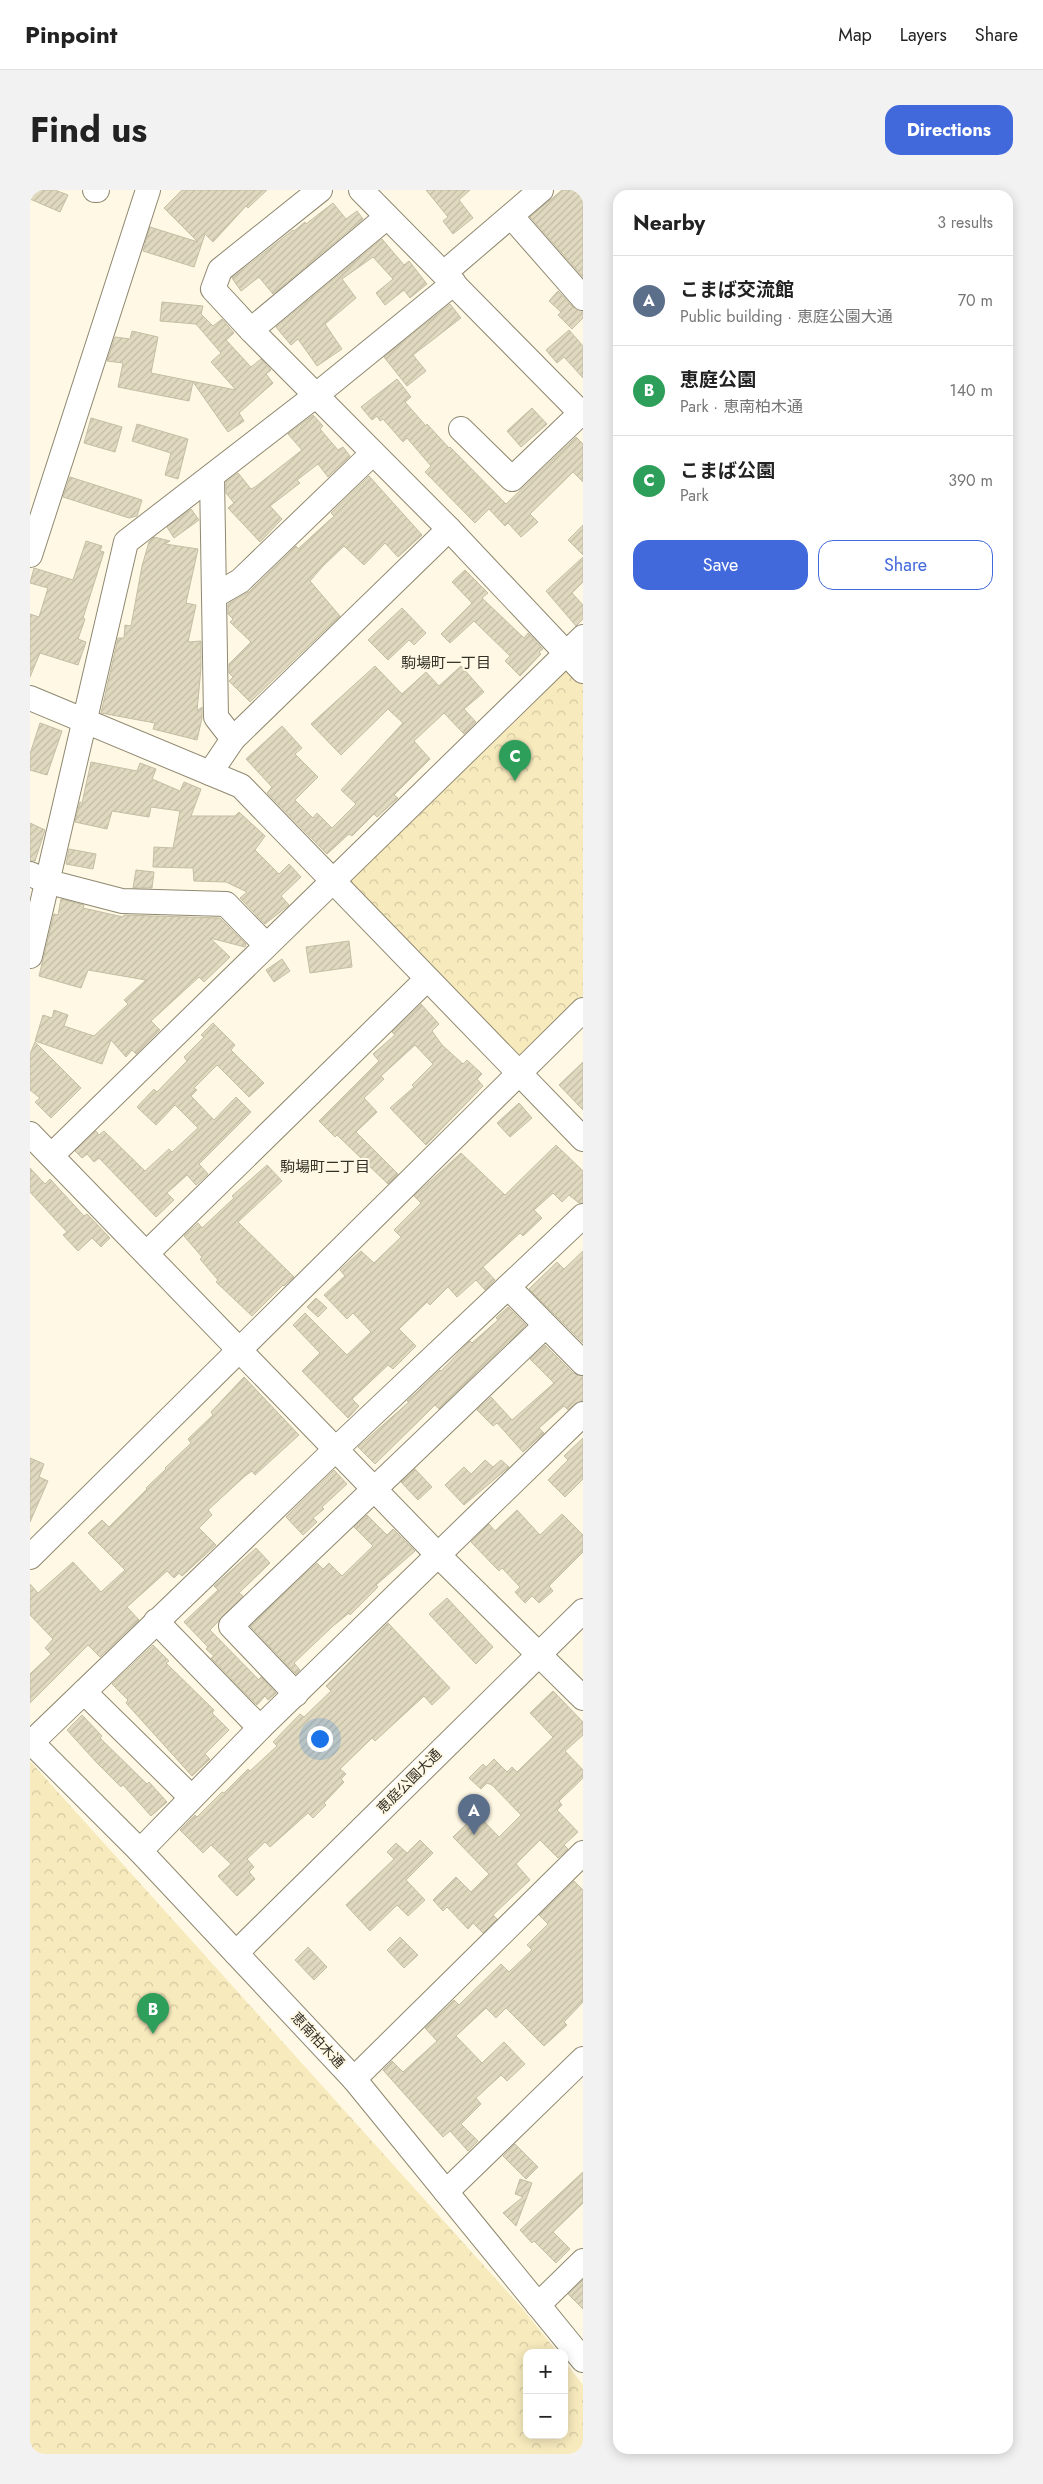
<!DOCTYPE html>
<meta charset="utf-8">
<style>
body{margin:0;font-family:Jost,"Noto Sans JP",sans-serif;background:#f2f2f2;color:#222}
.controls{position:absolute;right:15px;bottom:15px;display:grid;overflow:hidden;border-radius:10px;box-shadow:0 2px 12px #0003}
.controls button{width:45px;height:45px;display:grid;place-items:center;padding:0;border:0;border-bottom:1px solid #e0e0e0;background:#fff;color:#222;font:25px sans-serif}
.you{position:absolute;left:289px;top:1548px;width:18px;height:18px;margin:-12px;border:4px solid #fff;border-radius:50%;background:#1a73e8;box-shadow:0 0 0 8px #1a73e833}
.badge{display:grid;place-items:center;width:32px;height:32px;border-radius:50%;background:#4269db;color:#fff;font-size:16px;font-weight:700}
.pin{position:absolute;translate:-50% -41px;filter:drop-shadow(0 1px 2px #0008)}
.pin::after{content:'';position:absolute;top:26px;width:18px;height:15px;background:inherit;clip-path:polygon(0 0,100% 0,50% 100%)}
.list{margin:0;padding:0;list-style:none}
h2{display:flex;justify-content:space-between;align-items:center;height:65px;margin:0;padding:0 20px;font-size:21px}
h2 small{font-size:16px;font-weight:400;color:#767676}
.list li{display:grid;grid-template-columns:32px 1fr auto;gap:15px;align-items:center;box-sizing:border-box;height:90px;padding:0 20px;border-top:1px solid #e0e0e0}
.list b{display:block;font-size:19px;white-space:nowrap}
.list p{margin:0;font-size:16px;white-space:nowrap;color:#767676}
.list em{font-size:16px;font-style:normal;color:#767676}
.actions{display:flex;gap:10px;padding:15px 20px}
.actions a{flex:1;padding:11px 0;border:1px solid #4269db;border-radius:15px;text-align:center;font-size:18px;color:#4269db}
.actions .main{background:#4269db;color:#fff}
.map{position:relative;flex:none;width:553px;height:2264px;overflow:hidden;border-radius:15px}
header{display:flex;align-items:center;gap:30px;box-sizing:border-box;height:70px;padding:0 25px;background:#fff;border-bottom:1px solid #e0e0e0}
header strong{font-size:24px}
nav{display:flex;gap:28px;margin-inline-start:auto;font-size:18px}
.intro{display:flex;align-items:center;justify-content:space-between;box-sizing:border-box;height:120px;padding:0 30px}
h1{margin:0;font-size:35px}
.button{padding:12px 22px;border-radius:15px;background:#4269db;color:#fff;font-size:18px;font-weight:700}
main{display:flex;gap:30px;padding:0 30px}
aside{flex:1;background:#fff;border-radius:15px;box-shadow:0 2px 12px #0003}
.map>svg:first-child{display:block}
.park{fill:url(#park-crowns)}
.building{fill:url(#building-hatch);stroke:#c5bea5}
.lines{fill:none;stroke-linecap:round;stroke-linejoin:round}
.minor-casing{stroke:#8f8871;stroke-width:26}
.minor{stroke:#fff;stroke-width:24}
.labels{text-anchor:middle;stroke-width:4;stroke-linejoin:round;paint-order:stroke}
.street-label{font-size:14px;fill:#322f26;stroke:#fef8e4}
.neighbourhood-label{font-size:15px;fill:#322f26;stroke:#fef8e4}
</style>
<header>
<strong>Pinpoint</strong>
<nav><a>Map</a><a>Layers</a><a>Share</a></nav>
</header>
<div class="intro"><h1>Find us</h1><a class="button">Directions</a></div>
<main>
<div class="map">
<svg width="553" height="2264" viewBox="0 0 553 2264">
<defs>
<pattern id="park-crowns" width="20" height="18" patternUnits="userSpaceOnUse" patternTransform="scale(1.25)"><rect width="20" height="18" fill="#f7eabd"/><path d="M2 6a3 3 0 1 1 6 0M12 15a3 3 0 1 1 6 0" fill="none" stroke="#d4c9a2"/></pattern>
<pattern id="building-hatch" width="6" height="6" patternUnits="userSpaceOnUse" patternTransform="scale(1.25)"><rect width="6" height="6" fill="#e0d9bf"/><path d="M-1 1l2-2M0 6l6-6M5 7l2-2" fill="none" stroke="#c1bba4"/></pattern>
</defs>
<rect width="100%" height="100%" fill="#fef8e4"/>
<g class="park">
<polygon points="537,478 553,494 553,806 494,864 485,864 321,698 318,687"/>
<polygon points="0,1571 492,2118 528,2163 497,2163 497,2245 534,2245 534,2171 553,2195 553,2264 0,2264"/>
</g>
<g class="building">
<polygon points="0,0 25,0 38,5 30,22 0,9"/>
<polygon points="152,0 237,0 218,18 216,16 183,52 175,44 164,77 113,61 120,37 168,52 134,18"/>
<polygon points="396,0 440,0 429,10 443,28 423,44 413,31 418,27"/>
<polygon points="532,0 553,0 553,87 500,27"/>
<polygon points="303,13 316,29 327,21 333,29 243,104 229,87 211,101 202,88 263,40 264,41 275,32 276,34"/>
<polygon points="352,49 374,75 379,71 397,94 380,108 374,100 355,115 346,103 363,89 343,67 312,89 326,108 295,134 312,159 287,176 268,149 261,155 246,137"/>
<polygon points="528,101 543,117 553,121 553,128 542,139 528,125 531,122 519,111"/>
<polygon points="132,112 173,116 171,124 183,136 192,129 204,143 196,150 221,177 231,169 241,180 236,184 243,193 209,223 214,231 198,242 163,192 159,211 88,197 93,173 77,171 85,147 100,149 102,141 128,147 121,183 206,200 181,172 191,163 166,134 130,131"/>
<polygon points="420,114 431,128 383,165 396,181 377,196 354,167"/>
<polygon points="539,140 553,156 553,188 534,167 527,173 516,160"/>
<polygon points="367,189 381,207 375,212 396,236 397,234 419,258 420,257 476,314 546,247 553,254 553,292 543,282 500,324 508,332 491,347 478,333 475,336 459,319 445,333 395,282 401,276 377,248 373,252 353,229 350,231 347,226 342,230 331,217"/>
<polygon points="502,218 517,234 491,257 477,241"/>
<polygon points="283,225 293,236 290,239 308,260 313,257 320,266 298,287 288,274 267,290 270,293 240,316 252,329 230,352 198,318 204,313 196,303 196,292 208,283 221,299 225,297 272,260 258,244"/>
<polygon points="61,228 92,237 85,262 54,253"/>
<polygon points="107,234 158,249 148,289 135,285 141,263 102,251"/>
<polygon points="339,286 392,345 368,367 355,353 334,375 314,356 293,376 280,391 310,426 220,512 199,491 203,487 199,483 199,474 221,452 200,432 203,429 198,424 198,414 220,401 266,356 268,359 304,326 301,323"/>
<polygon points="40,287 112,310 107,326 99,328 33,307"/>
<polygon points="161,319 169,330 144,348 137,337"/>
<polygon points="553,335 553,365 538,350"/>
<polygon points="124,347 140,351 135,354 168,359 156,413 166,415 158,452 171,451 171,478 167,521 172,517 172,528 167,550 123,539 125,533 71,523 88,448 94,448 95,435 101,436 112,376 119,352"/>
<polygon points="56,351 72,356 70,361 74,362 53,428 55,429 48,449 56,452 48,475 10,463 0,487 0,424 9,427 18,398 0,393 4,378 43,390"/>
<polygon points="553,367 553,392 542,403 553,415 553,429 546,436 516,401"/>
<polygon points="435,380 458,403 452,408 494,448 498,443 513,459 509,462 511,464 490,486 475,471 480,466 444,431 420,453 411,444 442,413 422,392"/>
<polygon points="372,418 396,443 384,455 379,450 358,470 338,450"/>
<polygon points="345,476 372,504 396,482 409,496 431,476 454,502 434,519 446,532 434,544 414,523 384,551 400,569 364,605 368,608 347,627 344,624 322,646 319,644 297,664 237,603 242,597 216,569 252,536 272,558 265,564 288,587 265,610 283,628 287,623 302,638 326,614 311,600 373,533 358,519 311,565 281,534"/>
<polygon points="10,533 32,541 17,585 0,580 0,564"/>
<polygon points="61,572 107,581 110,573 126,579 122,589 150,601 154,592 171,599 161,626 205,626 209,622 235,646 225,660 249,684 259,674 271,687 251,706 259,715 235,734 210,708 217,702 196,692 164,691 163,678 123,677 124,657 143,658 150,621 121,617 119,627 82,621 77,639 45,632 50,612 52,613"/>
<polygon points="0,633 15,640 5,671 0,671"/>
<polygon points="39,659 66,664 63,679 36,674"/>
<polygon points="106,680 124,682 122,698 103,698"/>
<polygon points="31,709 54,715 53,718 93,727 94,725 190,728 216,754 215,757 180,748 200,767 174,792 169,787 121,831 130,840 106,864 102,860 96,867 81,850 72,874 5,851 13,825 22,828 24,820 38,825 34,836 64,846 98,814 94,810 116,790 58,780 51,798 9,786 24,724 28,725"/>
<polygon points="319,751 322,777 280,783 276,757"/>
<polygon points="252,769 260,781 244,792 236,780"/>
<polygon points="391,814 409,834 402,841 412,855 433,874 437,870 452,884 447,889 453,896 396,955 360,918 384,897 382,895 403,874 385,855 351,886 354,889 334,908 347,922 326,942 368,984 358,994 307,945 305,947 289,931 349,871 343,864 365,845 362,842"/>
<polygon points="183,833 205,855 201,860 234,893 219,907 187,875 164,898 167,900 161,906 184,930 206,907 221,922 169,974 178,984 166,995 157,985 137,1003 144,1010 126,1027 69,968 64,972 57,964 52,968 45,961 66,941 69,945 74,941 115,981 139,959 142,962 168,938 145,915 126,935 107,917 124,899 127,902 157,871 154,867 174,847 171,845"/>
<polygon points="5,852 51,898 21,928 5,912 10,908 0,900 0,864"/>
<polygon points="553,872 553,920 529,895"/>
<polygon points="489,913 502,928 480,947 467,933"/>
<polygon points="526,955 553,981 553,1013 549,1013 539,1005 532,1012 523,1003 504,1020 512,1028 493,1046 490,1043 453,1077 465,1090 455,1100 446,1090 427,1107 418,1097 400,1115 397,1112 369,1139 386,1156 363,1179 358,1175 322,1209 329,1216 318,1228 272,1181 290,1163 263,1135 275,1123 317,1165 341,1142 323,1123 317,1129 294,1105 315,1086 310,1080 331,1061 344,1073 371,1047 364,1040 391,1013 384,1006 431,963 475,1005"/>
<polygon points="237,975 252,991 208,1032 264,1087 254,1096 253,1095 222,1126 186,1092 188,1090 170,1069 172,1067 154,1046 168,1033 172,1038 204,1008 202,1006"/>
<polygon points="0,978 15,994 20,989 54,1026 57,1024 80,1048 71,1057 62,1048 48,1061 33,1045 37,1042 0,1002"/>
<polygon points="553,1061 553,1153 499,1099 527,1072 534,1079"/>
<polygon points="286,1108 297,1118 288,1127 277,1117"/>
<polygon points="478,1117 496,1135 409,1219 405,1215 345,1274 328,1257 379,1212 377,1211 387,1202 410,1180 411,1181 440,1151 442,1153 468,1130 466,1128"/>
<polygon points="515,1155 543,1183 553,1186 553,1210 538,1220 534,1216 509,1238 514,1243 493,1262 467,1233 463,1236 447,1220 461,1207 482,1230 524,1193 500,1169"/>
<polygon points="214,1187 269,1245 225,1285 222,1281 215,1286 178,1320 182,1325 169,1338 186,1355 152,1386 149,1383 144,1388 137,1381 97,1417 109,1430 70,1467 58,1455 0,1513 0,1484 21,1464 15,1458 23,1449 0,1425 0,1394 8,1403 43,1372 71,1402 95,1380 58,1343 72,1330 79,1337 117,1299 116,1298 136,1279 135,1278 161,1253 158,1249 183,1225 181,1222"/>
<polygon points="553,1248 553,1289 535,1307 518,1290 538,1270 534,1266"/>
<polygon points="0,1268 14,1274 9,1287 18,1291 0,1332"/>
<polygon points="455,1270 463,1277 471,1270 479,1277 434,1315 415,1295 434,1277 441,1284"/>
<polygon points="385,1279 402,1297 388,1310 371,1292"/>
<polygon points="304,1280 317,1294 292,1317 294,1319 283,1328 287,1332 273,1345 256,1327"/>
<polygon points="487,1320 510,1345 532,1324 553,1345 553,1362 519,1396 523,1401 509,1413 502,1406 495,1413 485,1402 490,1397 472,1378 469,1381 441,1352 459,1334 465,1341"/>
<polygon points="337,1325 357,1345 363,1339 385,1361 346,1395 348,1397 320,1425 319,1423 303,1436 264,1473 270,1480 266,1484 220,1436 287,1373 293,1379 299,1373 312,1386 343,1356 324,1337"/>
<polygon points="226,1358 240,1373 209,1403 213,1406 180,1440 229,1490 231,1487 246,1503 238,1510 235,1506 227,1515 181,1468 184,1466 176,1459 178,1457 154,1432 188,1400 184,1396"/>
<polygon points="417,1408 463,1457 446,1474 399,1424"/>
<polygon points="358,1433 420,1498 402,1515 394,1506 345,1551 342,1548 310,1579 316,1584 311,1589 314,1592 294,1613 296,1615 283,1628 278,1623 240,1657 235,1652 217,1669 224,1677 219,1682 225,1689 207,1706 188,1686 201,1674 181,1655 173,1663 150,1640 165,1625 167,1627 192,1602 194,1603 218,1579 220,1581 247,1556 243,1552 270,1524 274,1527 301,1501 296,1496"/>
<polygon points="123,1455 139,1471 136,1473 184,1520 182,1523 199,1540 175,1564 180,1569 162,1586 96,1513 98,1510 82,1494"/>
<polygon points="523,1501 553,1532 553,1545 535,1561 553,1580 553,1588 529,1611 532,1615 527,1620 548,1642 534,1655 538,1659 528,1668 510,1650 486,1674 500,1690 463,1725 467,1729 453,1743 443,1733 438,1739 417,1717 413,1721 403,1710 426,1687 441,1702 459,1684 423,1647 447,1624 469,1647 491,1625 462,1595 457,1593 451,1599 439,1588 453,1574 456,1577 464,1569 477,1582 482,1577 487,1582 523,1547 500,1523"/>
<polygon points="52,1525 72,1546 70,1548 117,1594 119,1592 137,1612 121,1626 93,1595 91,1597 67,1573 37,1540"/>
<polygon points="390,1650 403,1663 376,1690 395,1710 378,1726 367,1715 340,1741 316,1715 364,1669 357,1662 366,1653 377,1663"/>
<polygon points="544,1691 553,1700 553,1812 534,1832 537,1835 514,1856 476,1818 466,1828 456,1818 426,1846 452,1873 474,1852 495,1874 477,1891 471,1885 446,1908 451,1914 431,1934 448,1951 438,1961 420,1941 413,1947 353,1880 362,1871 373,1882 407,1851 395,1838 424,1810 429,1815 471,1774 479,1782 502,1760 497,1755 518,1734 509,1725"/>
<polygon points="370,1747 388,1765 374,1778 357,1760"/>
<polygon points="278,1757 297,1777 284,1790 265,1770"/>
<polygon points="485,1954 508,1977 496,1989 473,1966"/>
<polygon points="553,1982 553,2013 523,2042 540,2059 526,2073 504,2051 502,2053 490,2040"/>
<polygon points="490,1989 502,1993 486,2036 473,2023 493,2007 485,2004"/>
<polygon points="553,2090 553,2119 538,2104"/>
</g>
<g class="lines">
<defs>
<g id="minor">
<polyline points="65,0 67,0"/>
<polyline points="290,0 190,80 183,99 221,140 419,339 553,481"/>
<polyline points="331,0 553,225"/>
<polyline points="481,26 553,108"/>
<polyline points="414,83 511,0"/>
<polyline points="221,140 357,27"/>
<polyline points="431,239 482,289 551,223"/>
<polyline points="182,286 186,527 203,549"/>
<polyline points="0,365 118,0"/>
<polyline points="184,406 210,391 343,263"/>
<polyline points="0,508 211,596 553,949"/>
<polyline points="180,583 203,549 419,339"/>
<polyline points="0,684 19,692 92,711 196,714 236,755"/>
<polyline points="0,766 96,352 285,206 424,93"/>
<polyline points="0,944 409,1366 553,1508"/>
<polyline points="22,965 553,447"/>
<polyline points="117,1063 397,789"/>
<polyline points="478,1097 553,1173"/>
<polyline points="0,1367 553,820"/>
<polyline points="126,1431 230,1538"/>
<polyline points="54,1502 161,1607"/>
<polyline points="266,1504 201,1436 515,1136"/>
<polyline points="0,1551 110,1661 324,1889 553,2170"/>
<polyline points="2,1552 306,1259 553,1026"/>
<polyline points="110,1661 230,1538 553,1224"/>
<polyline points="206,1763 553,1421"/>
<polyline points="324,1889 553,1663"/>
<polyline points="416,2002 553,1869"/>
<polyline points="508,2115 553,2071"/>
</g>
</defs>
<use href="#minor" class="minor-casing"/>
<use href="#minor" class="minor"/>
</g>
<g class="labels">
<g class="street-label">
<text transform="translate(379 1591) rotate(-45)" y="5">恵庭公園大通</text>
<text transform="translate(288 1850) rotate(47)" y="5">恵南柏木通</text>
</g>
<g class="neighbourhood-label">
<text x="416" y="478">駒場町一丁目</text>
<text x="295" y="982">駒場町二丁目</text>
</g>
</g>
</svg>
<div class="controls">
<button>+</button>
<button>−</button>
</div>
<div class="you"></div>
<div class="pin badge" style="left:444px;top:1645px;background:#5c6f8a">A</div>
<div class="pin badge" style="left:123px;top:1844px;background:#2e9e5b">B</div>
<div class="pin badge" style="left:485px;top:591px;background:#2e9e5b">C</div>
</div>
<aside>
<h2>Nearby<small>3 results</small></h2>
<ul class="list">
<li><span class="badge" style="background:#5c6f8a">A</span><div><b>こまば交流館</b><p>Public building · 恵庭公園大通</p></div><em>70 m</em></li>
<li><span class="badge" style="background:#2e9e5b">B</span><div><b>恵庭公園</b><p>Park · 恵南柏木通</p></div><em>140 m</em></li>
<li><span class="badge" style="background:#2e9e5b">C</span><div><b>こまば公園</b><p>Park</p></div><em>390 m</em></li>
</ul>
<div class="actions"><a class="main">Save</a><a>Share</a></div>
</aside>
</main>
